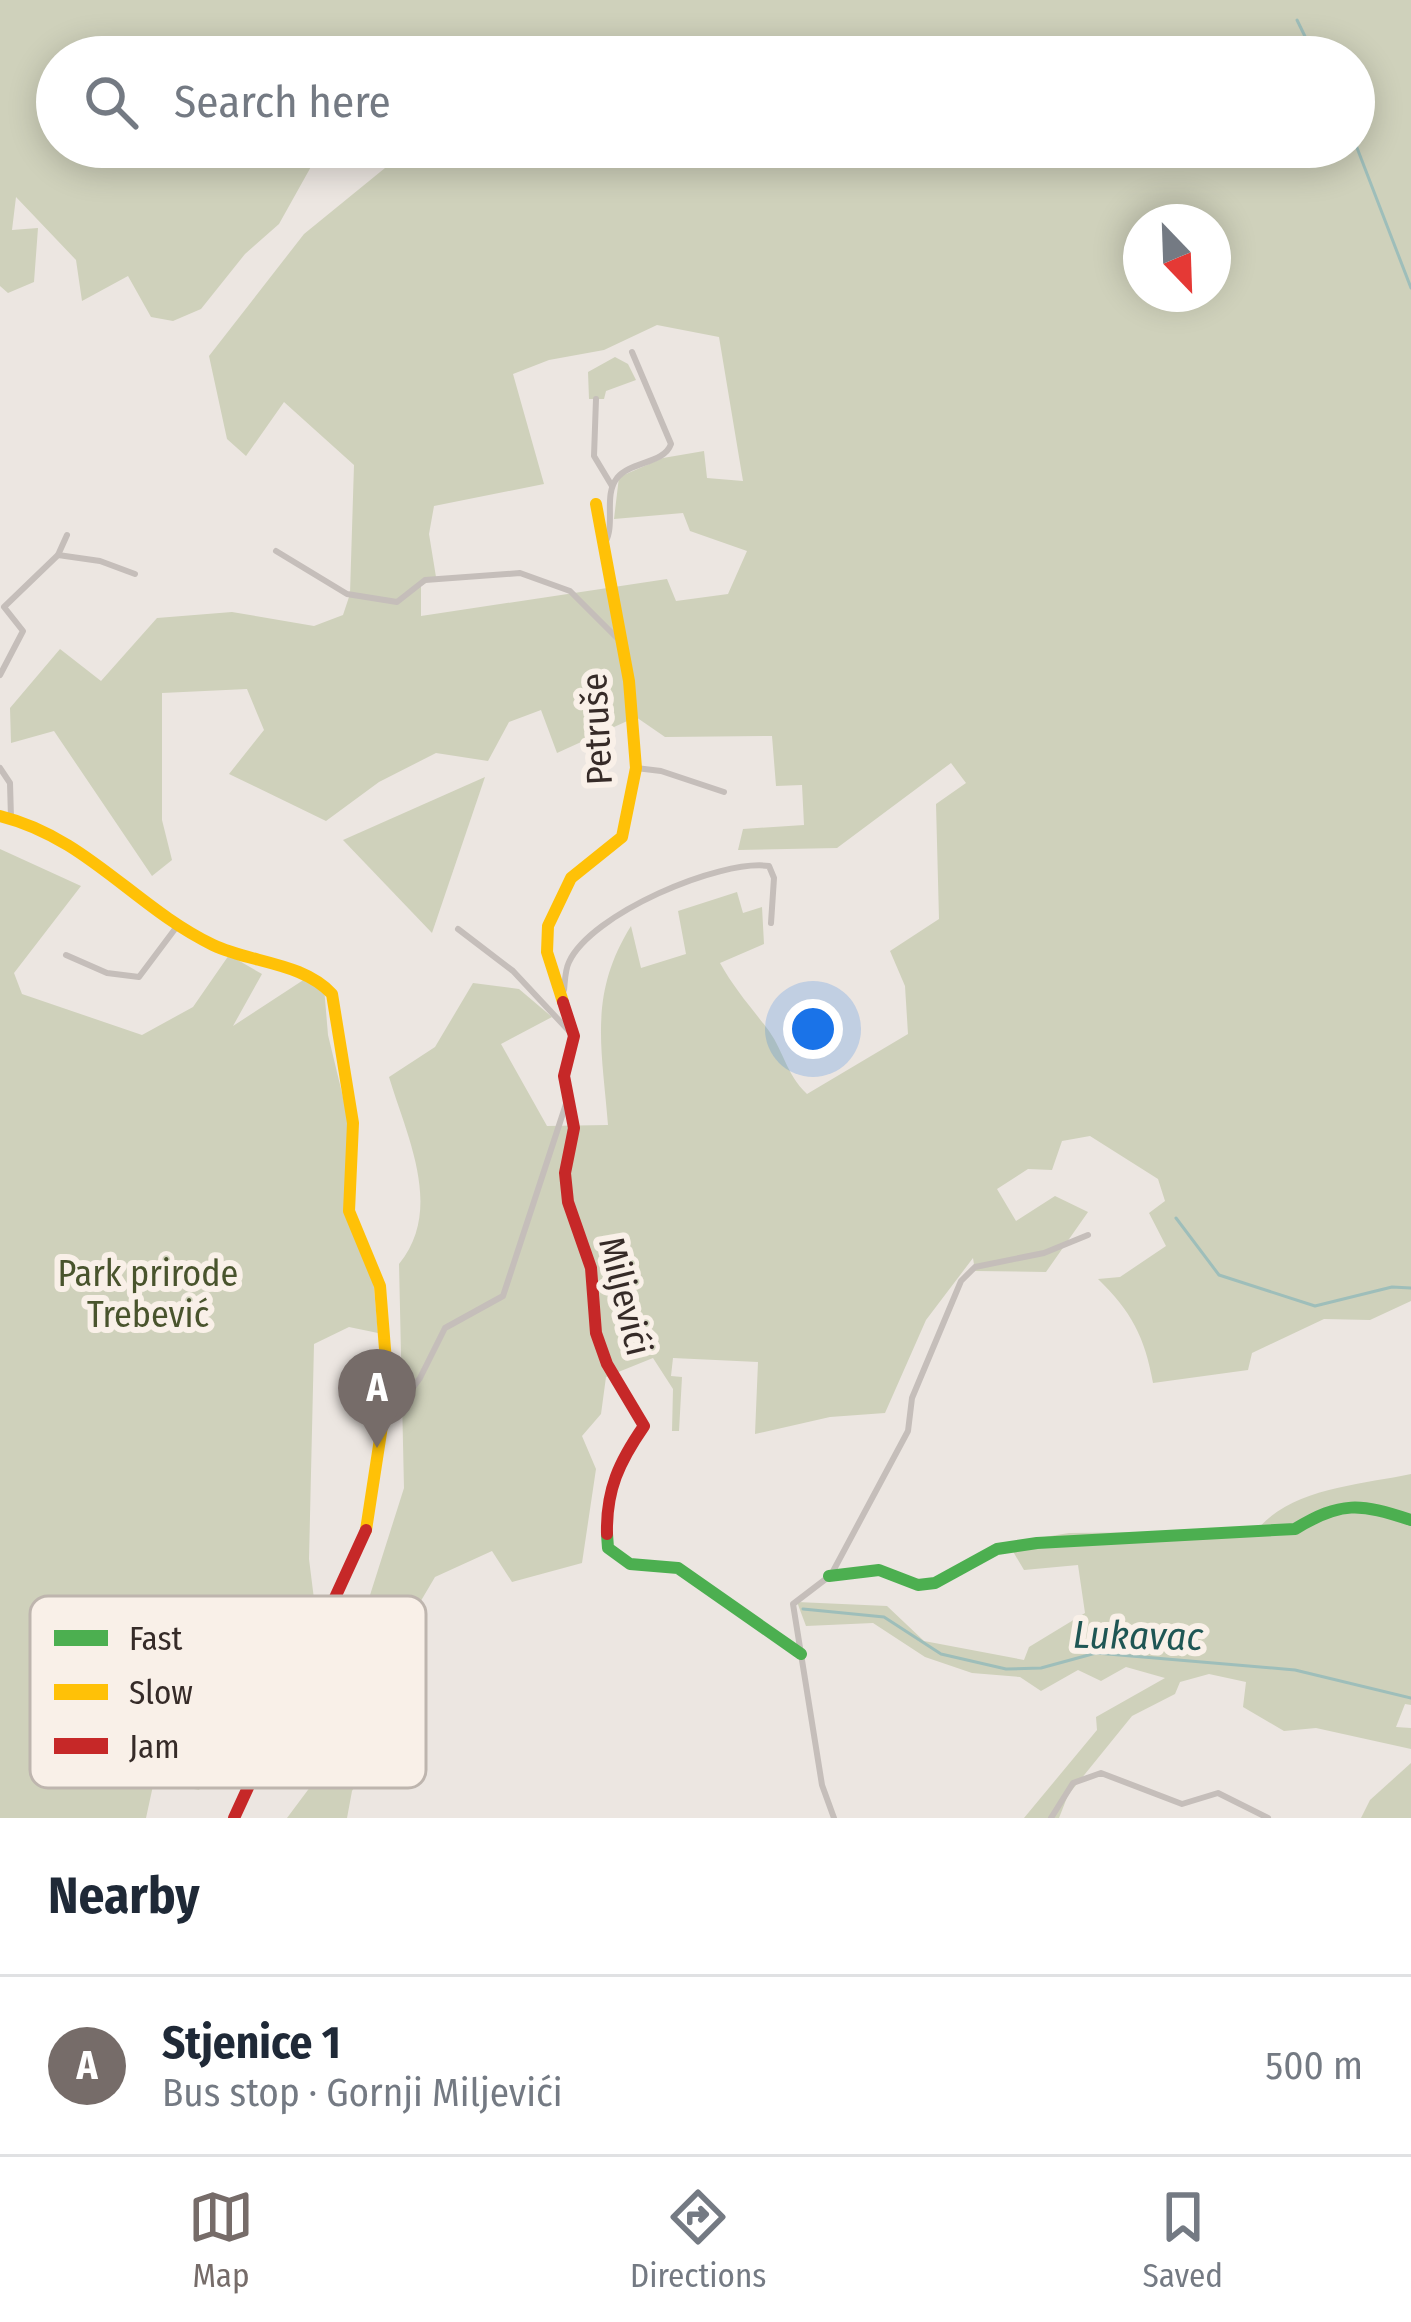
<!DOCTYPE html>
<meta charset="utf-8">
<style>
body{margin:0;font-family:"Fira Sans Condensed",sans-serif;background:#f6f6f7;color:#1f2937}
.compass{position:absolute;left:1123px;top:204px;width:108px;height:108px;border-radius:50%;background:#fff;box-shadow:0 6px 30px #0003;rotate:157deg}
.you{position:absolute;left:813px;top:1029px;width:42px;height:42px;margin:-30px;border:9px solid #fff;border-radius:50%;background:#1a73e8;box-shadow:0 0 0 18px #1a73e833}
.badge{display:grid;place-items:center;width:78px;height:78px;border-radius:50%;background:#766c69;color:#fff;font-size:39px;font-weight:700}
.pin{position:absolute;translate:-50% -99px;filter:drop-shadow(0 3px 6px #0008)}
.pin::after{content:'';position:absolute;top:63px;width:42px;height:36px;background:inherit;clip-path:polygon(0 0,100% 0,50% 100%)}
.list{margin:0;padding:0;list-style:none}
h2{display:flex;justify-content:space-between;align-items:center;height:156px;margin:0;padding:0 48px;font-size:51px}
h2 small{font-size:39px;font-weight:400;color:#747a83}
.list li{display:grid;grid-template-columns:78px 1fr auto;gap:36px;align-items:center;box-sizing:border-box;height:180px;padding:0 48px;border-top:3px solid #e0e1e3}
.list b{display:block;font-size:45px;white-space:nowrap}
.list p{margin:0;font-size:39px;white-space:nowrap;color:#747a83}
.list em{font-size:39px;font-style:normal;color:#747a83}
.icon{flex:none;width:66px;height:66px;fill:none;stroke:currentColor;stroke-width:2;stroke-linecap:round;stroke-linejoin:round}
.map{position:relative;flex:none;width:1411px;height:1818px;overflow:hidden}
.search{position:absolute;background:#fff;box-shadow:0 6px 30px #0003;left:36px;right:36px;top:36px;height:132px;display:flex;align-items:center;gap:30px;box-sizing:border-box;padding:0 42px;border-radius:66px;color:#747a83;font-size:45px}
.sheet{height:336px;background:#fff}
nav{display:flex;justify-content:space-around;align-items:center;box-sizing:border-box;height:168px;border-top:3px solid #e0e1e3;background:#fff;font-size:33px;color:#747a83}
nav a{display:grid;justify-items:center;gap:6px}
nav .on{color:#766c69}
.map>svg:first-child{display:block}
.green{fill:#cfd1bb;fill-rule:evenodd}
.lines{fill:none;stroke-linecap:round;stroke-linejoin:round}
.stream{stroke:#9ebeba;stroke-width:3}
.street{stroke:#c5beba;stroke-width:6}
.fast{stroke:#4caf50;stroke-width:12}
.slow{stroke:#ffc107;stroke-width:12}
.jam{stroke:#c62828;stroke-width:12}
.labels{text-anchor:middle;stroke-width:12;stroke-linejoin:round;paint-order:stroke}
.street-label{font-size:36px;fill:#362b28;stroke:#f9f0e8}
.park-label{font-size:36px;fill:#49542d;stroke:#f9f0e8}
.water-label{font-size:39px;font-style:italic;fill:#1f5654;stroke:#f9f0e8}
.key{fill:#f9f0e8;stroke:#beb5ae;stroke-width:3}
.key-label{font-size:33px;fill:#362b28}
</style>
<div class="map">
<svg width="1411" height="1818" viewBox="0 0 1411 1818">
<rect width="100%" height="100%" fill="#ece6e1"/>
<g class="green">
<path d="M0 0H1411V1301L1370 1320 1324 1319 1252 1353 1248 1370 1153 1383C1145 1337 1131 1311 1098 1279L1120 1277 1166 1246 1149 1213 1165 1201 1158 1179 1090 1136 1062 1141 1052 1170 1028 1169 997 1189 1016 1221 1055 1196 1088 1212 1046 1272 975 1271 973 1258 926 1320 885 1413 830 1417 755 1434 758 1362 673 1358 671 1376 682 1377 679 1431H672L673 1389 653 1358 606 1377 601 1414 582 1436 596 1469 582 1563 512 1582 492 1551 435 1577 383 1665 387 1705 374 1756 352 1791 347 1818H287L343 1743 351 1655 404 1488 399 1264C444 1209 407 1137 389 1077L435 1047 473 983 519 989 552 1017 501 1044 547 1126 608 1125C602 1048 588 995 631 926L641 968 686 954 678 911 737 892 743 913 762 907 764 944 720 963C734 988 749 1005 766 1027 783 1048 786 1075 807 1094L908 1034 905 986 890 951 939 919 936 804 966 783 951 763 837 848 738 850 743 829 804 825 802 785 776 786 772 736 665 737 636 717 557 753 541 710 509 722 488 761 436 753 379 782 326 821 229 774 264 730 247 689 162 693V820L172 860 152 876 54 731 11 743 10 708 60 649 101 681 157 618 232 612 314 626 343 615 350 594 354 465 284 402 246 456 227 439 209 356 304 234 385 168 366 147H1354V57H57V147H322L279 224 245 254 201 309 173 321 151 317 128 276 82 301 76 260 16 197 12 230 38 228 34 282 8 293 0 286ZM1141 222H1213V294H1141ZM657 325 719 337 743 481 707 478 704 451 663 458 619 477 614 519 683 513 690 531 747 551 728 594 676 601 667 579 421 616V586L436 577 429 534 434 506 544 484 513 374 549 360 604 350Z"/>
<polygon points="615,357 628,364 636,380 606,391 604,399 589,399 588,372"/>
<polygon points="485,777 432,933 343,840"/>
<polygon points="0,849 81,886 14,973 22,994 142,1035 193,1007 229,955 262,974 233,1026 308,977 324,987 328,1035 350,1126 346,1217 373,1277 378,1333 349,1327 314,1344 309,1559 316,1615 199,1790 154,1781 146,1818 0,1818"/>
<path d="M1411 1474V1705L1405 1704 1396 1727 1411 1728V1749L1316 1728 1284 1731 1243 1707 1246 1682 1209 1674 1180 1682 1175 1694 1132 1716 1068 1795 1059 1818H1024L1097 1730 1096 1717 1165 1678 1126 1667 1101 1681 1078 1670 1041 1691 1020 1677 972 1673 925 1657 873 1623 806 1626 797 1602 887 1606 924 1641 1024 1660 1029 1647 1085 1613 1078 1565 1024 1570 1008 1543 1069 1533 1256 1531C1291 1488 1359 1485 1411 1474Z"/>
<polygon points="1411,1763 1411,1818 1361,1818 1370,1800"/>
</g>
<g class="lines">
<g class="stream">
<polyline points="1297,20 1315,57"/>
<polyline points="1354,140 1411,288"/>
<polyline points="1176,1218 1219,1275 1315,1306 1392,1287 1411,1288"/>
<polyline points="803,1609 884,1617 941,1654 1006,1669 1041,1668 1096,1653 1295,1670 1411,1698"/>
</g>
<g class="street">
<polyline points="596,399 594,456 612,486"/>
<path d="M605 543C616 524 603 496 617 478 631 461 664 464 671 444L632 352"/>
<polyline points="276,551 347,594 397,602 425,580 520,573 570,591 619,640"/>
<polyline points="58,555 100,561 135,574"/>
<polyline points="0,675 23,631 4,607 58,555 67,535"/>
<polyline points="0,768 10,783 11,818"/>
<polyline points="636,768 661,771 724,792"/>
<polyline points="458,929 513,971 569,1031"/>
<polyline points="66,955 107,973 139,977 178,925"/>
<path d="M564 990C565 981 565 970 569 962 591 914 719 859 769 866L774 878 771 923"/>
<polyline points="384,1427 420,1378 445,1328 503,1296 566,1104"/>
<polyline points="834,1818 822,1785 793,1604 831,1575 908,1431 912,1398 961,1281 975,1267 1044,1253 1088,1235"/>
<polyline points="1051,1818 1073,1783 1101,1773 1182,1804 1218,1793 1268,1818"/>
</g>
<g class="fast">
<polyline points="607,1534 608,1548 630,1564 678,1568 801,1654"/>
<path d="M829 1576 879 1570 918 1585 935 1583 997 1549 1037 1543 1295 1529C1341 1501 1360 1503 1411 1520"/>
</g>
<g class="slow">
<path d="M0 816C86 837 136 908 213 945 251 963 302 962 332 994L353 1123 349 1211 380 1286 388 1387 366 1530"/>
<polyline points="563,1002 547,952 548,926 571,878 622,837 636,768 629,681 596,504"/>
</g>
<g class="jam">
<path d="M563 1002 574 1036 564 1076 574 1128 565 1173 568 1202 591 1268 596 1333 607 1364 644 1426C619 1462 606 1490 607 1534"/>
<polyline points="234,1818 366,1530"/>
</g>
</g>
<g class="labels">
<g class="street-label">
<text transform="translate(596 729) rotate(-93)" y="13">Petruše</text>
<text transform="translate(626 1296) rotate(76)" y="13">Miljevići</text>
</g>
<g class="park-label">
<text x="148" y="1286">Park prirode<tspan x="148" dy="41">Trebević</tspan></text>
</g>
<g class="water-label">
<text transform="translate(1138 1635) rotate(1)" y="14">Lukavac</text>
</g>
</g>
<rect x="30" y="1596" width="396" height="192" rx="18" class="key"/>
<rect x="54" y="1630" width="54" height="16" fill="#4caf50"/>
<rect x="54" y="1684" width="54" height="16" fill="#ffc107"/>
<rect x="54" y="1738" width="54" height="16" fill="#c62828"/>
<g class="key-label">
<text x="129" y="1650">Fast</text>
<text x="129" y="1704">Slow</text>
<text x="129" y="1758">Jam</text>
</g>
</svg>
<svg class="compass" viewBox="-18 -18 36 36"><path d="M0-13l5 13h-10z" fill="#e53935"/><path d="M0 13l5-13h-10z" fill="#747a83"/></svg>
<div class="you"></div>
<div class="pin badge" style="left:377px;top:1448px">A</div>
<div class="search"><svg class="icon" aria-label="search" viewBox="0 0 24 24"><circle cx="10" cy="10" r="6"/><path d="M15 15l6 6"/></svg>Search here</div>
</div>
<section class="sheet">
<h2>Nearby<small></small></h2>
<ul class="list">
<li><span class="badge">A</span><div><b>Stjenice 1</b><p>Bus stop · Gornji Miljevići</p></div><em>500 m</em></li>
</ul>
</section>
<nav>
<a class="on"><svg class="icon" aria-label="map" viewBox="0 0 24 24"><path d="M3 6l6-2 6 2 6-2v14l-6 2-6-2-6 2zM9 4v14M15 6v14"/></svg>Map</a>
<a><svg class="icon" aria-label="directions" viewBox="0 0 24 24"><path d="M12 3l9 9-9 9-9-9zM9 14v-3h6M13 9l2 2-2 2"/></svg>Directions</a>
<a><svg class="icon" aria-label="saved" viewBox="0 0 24 24"><path d="M7 4h10v16l-5-4-5 4z"/></svg>Saved</a>
</nav>
